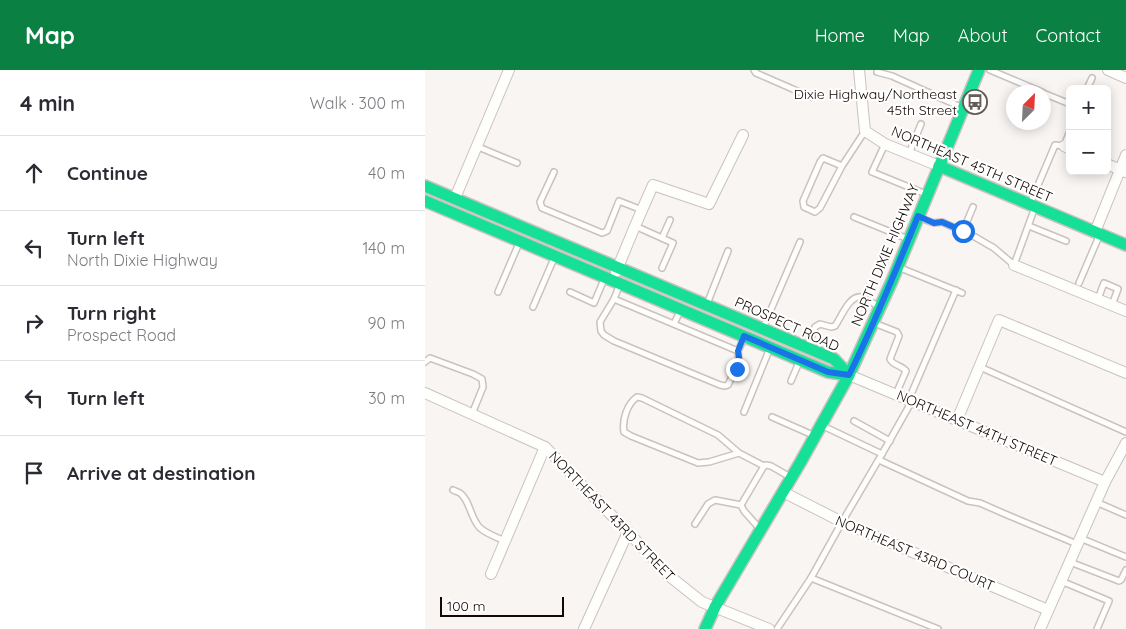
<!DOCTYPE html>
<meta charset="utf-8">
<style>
body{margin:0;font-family:Quicksand,sans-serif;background:#f2f2f3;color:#2b2b33}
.controls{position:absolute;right:15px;top:15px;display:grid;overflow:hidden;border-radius:8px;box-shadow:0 2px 12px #0003}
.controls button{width:45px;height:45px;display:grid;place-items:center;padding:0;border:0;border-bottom:1px solid #e1e1e2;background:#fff;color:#2b2b33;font:25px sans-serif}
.compass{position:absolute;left:581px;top:15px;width:45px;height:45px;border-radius:50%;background:#fff;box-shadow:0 2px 12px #0003;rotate:24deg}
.scale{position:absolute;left:15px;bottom:12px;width:124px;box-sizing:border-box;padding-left:5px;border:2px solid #140804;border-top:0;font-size:14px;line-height:18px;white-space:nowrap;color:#140804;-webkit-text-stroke:4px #fff;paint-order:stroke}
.stop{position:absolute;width:15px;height:15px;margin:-11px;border:4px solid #1a73e8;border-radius:50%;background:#fff}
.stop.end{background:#1a73e8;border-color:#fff;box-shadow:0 1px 5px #0008}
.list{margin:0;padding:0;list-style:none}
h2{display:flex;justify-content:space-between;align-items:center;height:65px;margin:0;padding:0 20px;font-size:21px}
h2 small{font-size:16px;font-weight:400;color:#7c7c81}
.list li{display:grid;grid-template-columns:32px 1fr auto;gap:15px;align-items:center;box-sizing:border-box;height:75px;padding:0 20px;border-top:1px solid #e1e1e2}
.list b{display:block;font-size:19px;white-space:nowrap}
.list p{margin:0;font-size:16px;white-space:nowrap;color:#7c7c81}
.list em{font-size:16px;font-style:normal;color:#7c7c81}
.icon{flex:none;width:28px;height:28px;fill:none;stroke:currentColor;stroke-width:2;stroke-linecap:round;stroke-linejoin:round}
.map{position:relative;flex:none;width:701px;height:559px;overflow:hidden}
header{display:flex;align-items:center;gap:30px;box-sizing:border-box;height:70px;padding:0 25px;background:#0b8043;color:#fff}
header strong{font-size:24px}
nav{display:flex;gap:28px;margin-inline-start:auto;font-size:18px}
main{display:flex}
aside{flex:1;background:#fff}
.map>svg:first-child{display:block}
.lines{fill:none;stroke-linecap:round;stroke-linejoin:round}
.lane-casing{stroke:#cbc2bf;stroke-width:8}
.street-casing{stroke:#cbc2bf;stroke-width:12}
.fast-casing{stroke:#cbc2bf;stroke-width:14}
.lane{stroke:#fefefd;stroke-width:5}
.street{stroke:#fefefd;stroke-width:10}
.fast{stroke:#16e098;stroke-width:11}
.route{stroke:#1a73e8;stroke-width:6}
.labels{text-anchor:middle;stroke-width:4.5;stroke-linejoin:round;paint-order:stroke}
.poi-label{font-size:14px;fill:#140804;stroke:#fff;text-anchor:end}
.street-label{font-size:14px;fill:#140804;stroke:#fff}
</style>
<header>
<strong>Map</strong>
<nav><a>Home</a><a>Map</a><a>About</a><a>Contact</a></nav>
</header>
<main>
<aside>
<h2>4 min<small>Walk · 300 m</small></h2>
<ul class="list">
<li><svg class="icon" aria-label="ahead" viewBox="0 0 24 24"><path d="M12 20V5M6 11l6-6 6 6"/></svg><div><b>Continue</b></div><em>40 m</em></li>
<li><svg class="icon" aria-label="left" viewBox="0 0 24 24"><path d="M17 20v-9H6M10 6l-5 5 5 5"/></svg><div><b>Turn left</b><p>North Dixie Highway</p></div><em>140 m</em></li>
<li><svg class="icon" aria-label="right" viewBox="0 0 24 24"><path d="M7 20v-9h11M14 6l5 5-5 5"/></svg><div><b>Turn right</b><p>Prospect Road</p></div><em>90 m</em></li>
<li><svg class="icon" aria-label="left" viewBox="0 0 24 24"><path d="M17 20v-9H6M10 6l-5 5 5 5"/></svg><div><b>Turn left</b></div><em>30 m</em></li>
<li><svg class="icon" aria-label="arrive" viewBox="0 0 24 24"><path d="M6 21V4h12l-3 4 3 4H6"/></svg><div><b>Arrive at destination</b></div></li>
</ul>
</aside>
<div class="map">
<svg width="701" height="559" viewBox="0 0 701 559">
<rect width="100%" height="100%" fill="#f8f5f3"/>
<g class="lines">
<defs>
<g id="lane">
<polyline points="329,0 331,3 386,27"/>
<polyline points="565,0 617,22"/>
<polyline points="452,2 467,6 538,38"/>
<polyline points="662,19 667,8"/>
<polyline points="618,23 645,34"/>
<polyline points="460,74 447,102 501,124"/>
<polyline points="51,76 92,93"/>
<polyline points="484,84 496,54"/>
<polyline points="417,96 395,138 390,142 379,137 378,131 395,92 398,88 417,96 440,61"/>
<polyline points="129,102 115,132 117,138 177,163 182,161 194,131 217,140"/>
<polyline points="605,134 630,75 639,76 645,61"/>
<polyline points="429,147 483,169"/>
<polyline points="495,148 509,153 517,152 550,167 569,178 589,195 610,137"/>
<polyline points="210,156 248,173 237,198"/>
<polyline points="604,156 641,171"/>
<polyline points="538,161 548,137"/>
<polyline points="237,168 245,150"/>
<polyline points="473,197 537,223"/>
<polyline points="654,213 675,164"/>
<polyline points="195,214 189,229 175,252 176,261 179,265 189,271 295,315 300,316 303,315 314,292 313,281 319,268"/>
<polyline points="73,222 95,171"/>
<polyline points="145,222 169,233 180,207"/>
<polyline points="189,229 313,281"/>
<polyline points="673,229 679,213 693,219 687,235"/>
<polyline points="282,234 303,181"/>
<polyline points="108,237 130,186"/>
<path d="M449 253 472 262 474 266 465 289C468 296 477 295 481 301L471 324"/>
<polyline points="249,254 256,239"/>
<polyline points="338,258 375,172"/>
<path d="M383 276 390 257 395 254 406 257 410 256C416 248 424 225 436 227 443 229 449 234 455 237"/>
<polyline points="0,292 5,288 48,304 57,309 58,317 47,344"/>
<polyline points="555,297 701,362"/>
<polyline points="366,311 375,290"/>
<polyline points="484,329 531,220"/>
<polyline points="319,342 345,278"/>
<polyline points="347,347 390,366"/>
<polyline points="429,351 465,371"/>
<polyline points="398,356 457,384 417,452 386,508 513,559"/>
<path d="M314 383 293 365 217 328 212 327C202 334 197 350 199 362L206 366 273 393 284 392 314 383 339 396 341 395 346 396 367 408"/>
<polyline points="457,384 487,331"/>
<polyline points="454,390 543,431 555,433 580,444 652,474"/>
<path d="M28 420C30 421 33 422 35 423 45 430 45 448 55 458 62 464 71 467 80 471"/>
<polyline points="671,432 701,445"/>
<polyline points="316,435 339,396"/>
<polyline points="270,454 283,434 290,430 316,435 319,441 335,459"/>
<polyline points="655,468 701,487"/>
<polyline points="645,492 694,511 696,510 701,500"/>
<polyline points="636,511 684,531 672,559"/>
<polyline points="352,559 386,508"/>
</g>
<g id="street">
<polyline points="434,0 440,61 460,74 514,96"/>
<polyline points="683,0 701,8"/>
<polyline points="639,76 645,79"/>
<polyline points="682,94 700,102"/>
<polyline points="30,128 84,0"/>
<polyline points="670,162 701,85"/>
<polyline points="589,195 701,241"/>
<polyline points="191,202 210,156 228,115 284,134 318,65"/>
<polyline points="424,305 680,412"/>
<polyline points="0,323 120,377 203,462 243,505 277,532 344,559"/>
<polyline points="532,350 574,250 701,303"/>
<polyline points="358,422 417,452 623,540"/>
<polyline points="66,504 120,377"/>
<polyline points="159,559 203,462"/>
<polyline points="615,559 680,412 701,373"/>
</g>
<g id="fast">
<polyline points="514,96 701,175"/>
<polyline points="0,116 409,289 424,305"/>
<polyline points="0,131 403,302 424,305"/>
<polyline points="280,559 290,537 375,393 424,305 467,211 554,0"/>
</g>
</defs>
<use href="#lane" class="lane-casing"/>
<use href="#street" class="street-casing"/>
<use href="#fast" class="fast-casing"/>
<use href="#lane" class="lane"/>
<use href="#street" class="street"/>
<use href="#fast" class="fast"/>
</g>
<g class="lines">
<path class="route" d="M312 299 314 288 313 281 319 266 403 302 424 305C450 253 471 200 493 146L509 153 517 152 538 161"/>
</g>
<defs>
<symbol id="bus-ring" viewBox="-11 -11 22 22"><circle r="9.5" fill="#fff" stroke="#645b58" stroke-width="1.5"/><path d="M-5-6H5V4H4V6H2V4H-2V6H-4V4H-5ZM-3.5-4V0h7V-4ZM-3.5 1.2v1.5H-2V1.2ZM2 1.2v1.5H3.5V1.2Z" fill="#645b58"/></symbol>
</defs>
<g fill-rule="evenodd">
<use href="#bus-ring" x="536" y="18" width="28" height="28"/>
</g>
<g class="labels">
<g class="poi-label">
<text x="532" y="29">Dixie Highway/Northeast<tspan x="532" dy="16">45th Street</tspan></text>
</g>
<g class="street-label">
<text transform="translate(547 94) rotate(23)" y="5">NORTHEAST 45TH STREET</text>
<text transform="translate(460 185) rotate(-67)" y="5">NORTH DIXIE HIGHWAY</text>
<text transform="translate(362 254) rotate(24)" y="5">PROSPECT ROAD</text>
<text transform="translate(552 358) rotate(23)" y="5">NORTHEAST 44TH STREET</text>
<text transform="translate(187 446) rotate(46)" y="5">NORTHEAST 43RD STREET</text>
<text transform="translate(490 483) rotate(23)" y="5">NORTHEAST 43RD COURT</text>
</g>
</g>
</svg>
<div class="controls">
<button>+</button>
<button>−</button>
</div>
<svg class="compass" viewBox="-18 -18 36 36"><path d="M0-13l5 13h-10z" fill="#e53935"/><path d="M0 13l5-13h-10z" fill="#7c7c81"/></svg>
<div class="scale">100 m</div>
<div class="stop" style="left:538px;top:161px"></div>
<div class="stop end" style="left:312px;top:299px"></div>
</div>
</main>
